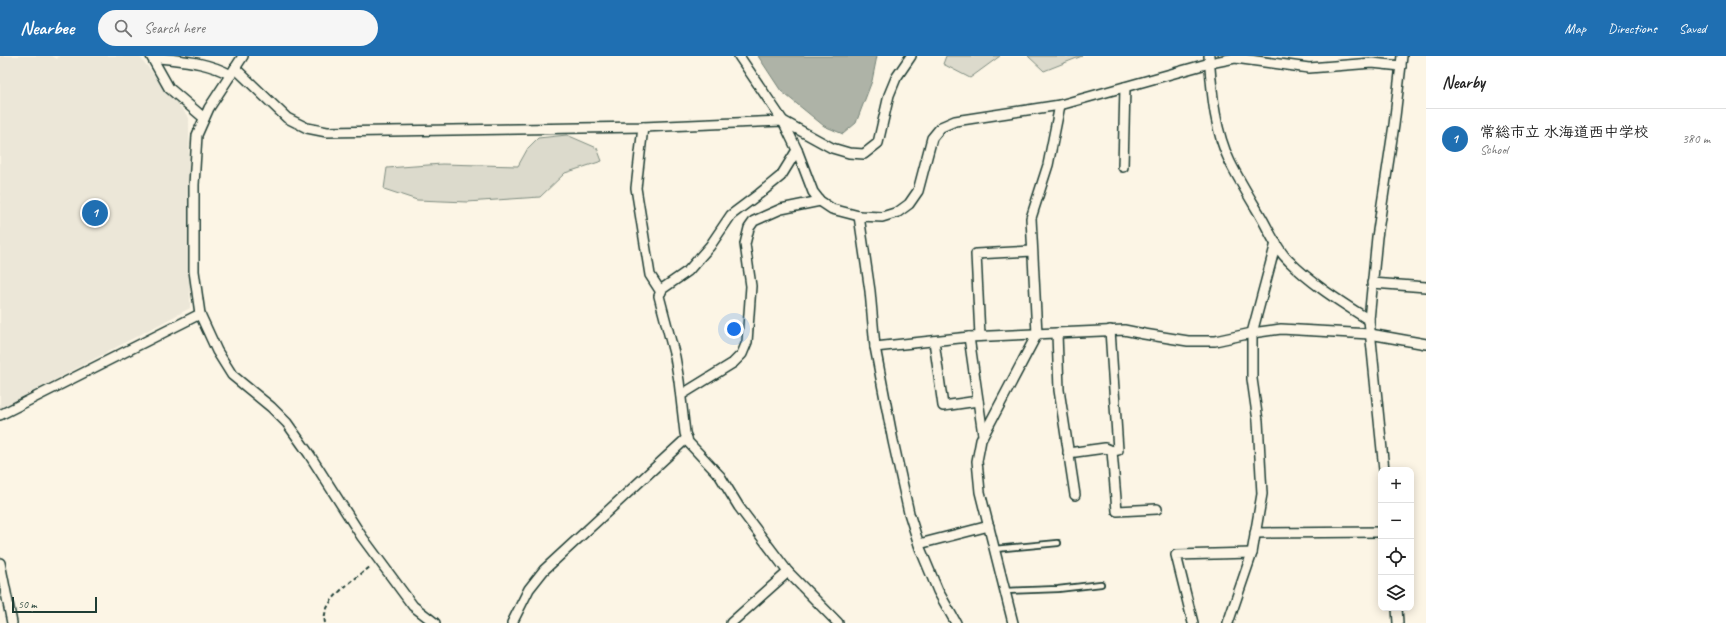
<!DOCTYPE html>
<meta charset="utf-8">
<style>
body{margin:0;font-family:Caveat,"Klee One",sans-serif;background:#f6f6f6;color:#222}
.controls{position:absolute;right:12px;bottom:12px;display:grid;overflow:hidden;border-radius:8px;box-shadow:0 2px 10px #0003}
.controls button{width:36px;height:36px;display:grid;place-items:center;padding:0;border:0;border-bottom:1px solid #e0e0e0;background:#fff;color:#222;font:20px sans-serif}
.scale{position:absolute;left:12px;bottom:10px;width:85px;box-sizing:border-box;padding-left:4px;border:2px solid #1f3d34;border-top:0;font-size:11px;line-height:14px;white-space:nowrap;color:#1f3d34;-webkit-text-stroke:3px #fcf5e5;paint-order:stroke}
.you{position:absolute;left:734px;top:273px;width:14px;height:14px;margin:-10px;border:3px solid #fff;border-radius:50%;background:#1a73e8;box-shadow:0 0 0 6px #1a73e833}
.badge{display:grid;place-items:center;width:26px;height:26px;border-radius:50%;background:#1f6fb2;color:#fff;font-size:13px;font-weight:700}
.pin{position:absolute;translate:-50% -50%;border:2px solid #fff;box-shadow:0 1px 4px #0006}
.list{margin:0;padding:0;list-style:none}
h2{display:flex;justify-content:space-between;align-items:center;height:52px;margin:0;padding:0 16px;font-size:17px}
h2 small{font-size:13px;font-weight:400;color:#767676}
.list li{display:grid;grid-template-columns:26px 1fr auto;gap:12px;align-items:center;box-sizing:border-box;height:60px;padding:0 16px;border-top:1px solid #e0e0e0}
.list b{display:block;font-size:15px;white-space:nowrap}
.list p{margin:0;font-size:13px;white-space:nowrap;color:#767676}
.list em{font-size:13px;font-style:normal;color:#767676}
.icon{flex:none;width:22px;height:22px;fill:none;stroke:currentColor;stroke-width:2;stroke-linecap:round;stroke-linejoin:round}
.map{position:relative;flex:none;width:1426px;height:567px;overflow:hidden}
header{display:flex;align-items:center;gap:24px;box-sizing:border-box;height:56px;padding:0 20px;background:#1f6fb2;color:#fff}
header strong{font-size:19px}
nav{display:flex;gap:22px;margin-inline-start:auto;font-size:14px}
.search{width:280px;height:36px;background:#f6f6f6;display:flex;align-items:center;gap:10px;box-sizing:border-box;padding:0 14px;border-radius:22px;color:#767676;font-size:15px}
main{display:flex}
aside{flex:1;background:#fff}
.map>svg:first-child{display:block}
.built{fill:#ece7d8}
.green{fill:#dcdacc;stroke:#7e8c80}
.water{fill:#aeb3a7;stroke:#758479}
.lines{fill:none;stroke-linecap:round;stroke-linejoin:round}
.lane-casing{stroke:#1f3d34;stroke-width:8}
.street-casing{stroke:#1f3d34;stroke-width:12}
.path{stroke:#1f3d34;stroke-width:2;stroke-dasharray:4 3;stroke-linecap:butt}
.lane{stroke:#fcf5e5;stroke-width:4.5}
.street{stroke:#fcf5e5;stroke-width:9}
</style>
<header>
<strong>Nearbee</strong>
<div class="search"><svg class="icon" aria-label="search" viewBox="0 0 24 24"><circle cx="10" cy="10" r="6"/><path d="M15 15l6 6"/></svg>Search here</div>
<nav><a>Map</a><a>Directions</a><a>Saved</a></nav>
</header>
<main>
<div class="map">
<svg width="1426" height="567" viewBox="0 0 1426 567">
<rect width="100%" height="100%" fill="#fcf5e5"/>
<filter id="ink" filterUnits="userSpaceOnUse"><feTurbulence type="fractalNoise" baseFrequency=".025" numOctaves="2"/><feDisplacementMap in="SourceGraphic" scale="8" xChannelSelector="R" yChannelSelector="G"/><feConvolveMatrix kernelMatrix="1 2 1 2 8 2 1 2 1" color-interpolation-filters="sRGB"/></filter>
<g filter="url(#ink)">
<polygon class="built" points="0,0 52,0 57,3 59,0 139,0 189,62 190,252 0,353"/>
<g class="green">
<polygon points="946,0 1000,0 970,22 943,8"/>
<polygon points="1028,0 1082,0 1044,15"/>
<polygon points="567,79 597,92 602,105 565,117 540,141 467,146 417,144 384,133 387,112 442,108 518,110 528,92 538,82"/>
</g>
<polygon class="water" points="758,0 877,0 872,25 856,67 843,78 824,70 781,35"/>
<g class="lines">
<defs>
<g id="lane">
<polyline points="995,493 1058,487"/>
<polyline points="1005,535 1058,533 1101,528"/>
</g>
<g id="street">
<polyline points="151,0 169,32 204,62"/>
<polyline points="243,0 209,52 197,79 194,129 194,215 200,258 217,295 232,319 271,351 287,367 309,398 362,481 413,550 435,567"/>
<polyline points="739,0 783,65 797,94 813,136 820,145 832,153 859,160 882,161 898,156 909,148 918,135 932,82 941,71 955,65 1060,49 1210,7 1235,2 1309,12 1372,7 1401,10"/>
<path d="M1209 0C1212 36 1214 73 1230 106 1239 124 1250 142 1260 159 1269 174 1276 193 1289 205 1313 229 1341 246 1369 264"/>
<path d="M152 1C181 5 205 5 231 19"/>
<polyline points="235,12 287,62 307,72 327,76 643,71 783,65 832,92 849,97 864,98 878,87 889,39 896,22 911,0"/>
<polyline points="643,71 636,132 650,219 661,236"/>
<polyline points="797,94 781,120 759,138 731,159 710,190 688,215 662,233 659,240 675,301 679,325 685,377 688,386 720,420 739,451 788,516 838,567"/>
<polyline points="1123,111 1125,31"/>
<polyline points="859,160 870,235 875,291 893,385 909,457 920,492 938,535 956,567"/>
<polyline points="1372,227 1426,231"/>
<polyline points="1110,274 1118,394 1112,395"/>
<polyline points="1057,277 1059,334 1075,439"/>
<polyline points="980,280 976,198 1032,195"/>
<polyline points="969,281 983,379"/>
<polyline points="934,285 943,350 978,345"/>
<polyline points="875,291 969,281 1124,274 1144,278 1188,285 1215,285 1252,277 1281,273 1370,278 1426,288"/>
<polyline points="681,339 733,307 742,298 747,286 751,230 745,188 749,172 754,165 781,153 820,145"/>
<polyline points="0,359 200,258"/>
<polyline points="1068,397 1105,392 1112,395 1117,455 1157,453"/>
<polyline points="1384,414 1369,264 1377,181 1394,69 1402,0"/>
<polyline points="1255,477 1381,476"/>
<polyline points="919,488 989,470"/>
<polyline points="0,507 12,567"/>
<polyline points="1397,552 1398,567"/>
<polyline points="512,567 529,533 544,514 687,382"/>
<polyline points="731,567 788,516"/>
<polyline points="1013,567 980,436 977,405 981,384 1037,278 1031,162 1048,109 1060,49"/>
<polyline points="1193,567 1176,499 1252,497"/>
<polyline points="1228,567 1252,497 1262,438 1258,365 1252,323 1252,277 1276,187"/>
</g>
</defs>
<use href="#lane" class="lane-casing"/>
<use href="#street" class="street-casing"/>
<path class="path" d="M325 567C320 544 356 523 371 510"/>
<use href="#lane" class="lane"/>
<use href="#street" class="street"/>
</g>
</g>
</svg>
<div class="controls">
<button>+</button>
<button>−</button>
<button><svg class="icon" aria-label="locate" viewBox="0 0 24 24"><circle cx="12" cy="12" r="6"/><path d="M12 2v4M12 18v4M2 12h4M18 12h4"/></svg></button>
<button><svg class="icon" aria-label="layers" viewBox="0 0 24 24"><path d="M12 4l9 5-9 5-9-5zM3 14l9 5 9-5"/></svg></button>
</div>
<div class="scale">50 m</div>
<div class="you"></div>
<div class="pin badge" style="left:95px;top:157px">1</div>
</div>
<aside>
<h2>Nearby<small></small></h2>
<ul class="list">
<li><span class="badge">1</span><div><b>常総市立 水海道西中学校</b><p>School</p></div><em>380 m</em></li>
</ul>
</aside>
</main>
